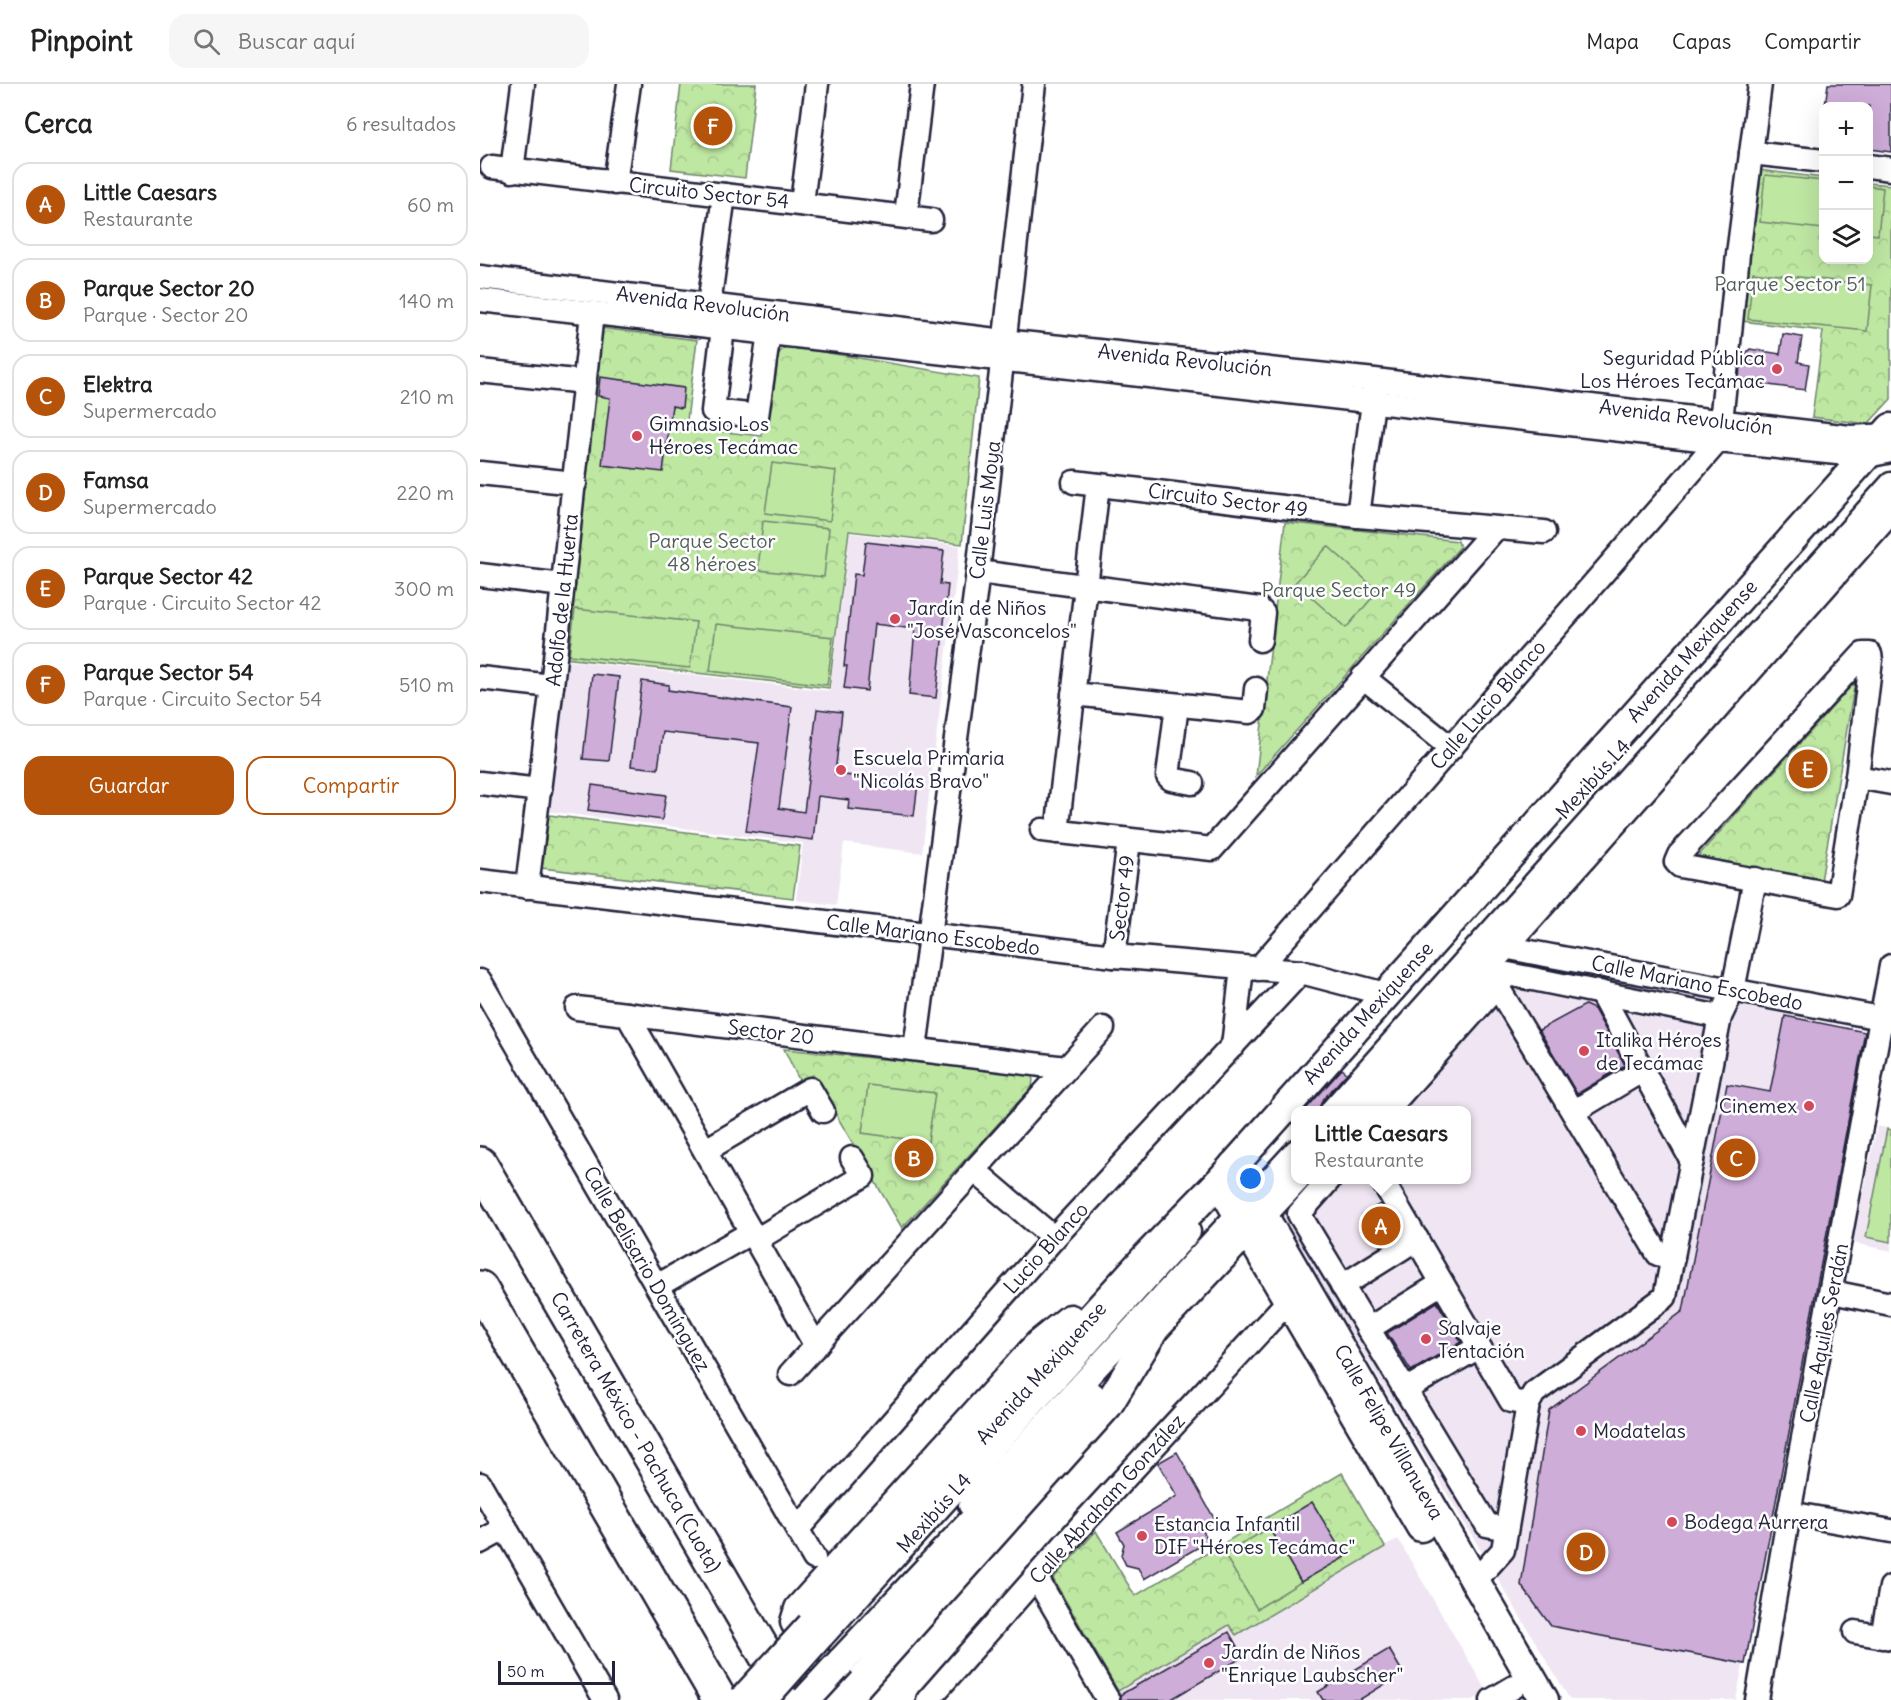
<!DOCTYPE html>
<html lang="es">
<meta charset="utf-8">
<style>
body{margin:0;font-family:Delius,sans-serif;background:#f6f6f6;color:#222}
.controls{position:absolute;right:18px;top:18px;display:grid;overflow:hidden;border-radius:12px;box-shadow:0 6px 24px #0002}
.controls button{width:54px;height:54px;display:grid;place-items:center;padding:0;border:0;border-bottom:2px solid #e0e0e0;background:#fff;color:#222;font:30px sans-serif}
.scale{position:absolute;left:18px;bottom:15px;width:117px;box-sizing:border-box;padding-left:6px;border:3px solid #22223b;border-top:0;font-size:16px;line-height:21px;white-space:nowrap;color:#22223b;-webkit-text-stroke:4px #fff;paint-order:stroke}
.you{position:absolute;left:771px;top:1095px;width:21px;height:21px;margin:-15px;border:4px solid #fff;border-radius:50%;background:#1a73e8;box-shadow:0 0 0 9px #1a73e833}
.badge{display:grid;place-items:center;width:39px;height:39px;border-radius:50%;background:#b45309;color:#fff;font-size:20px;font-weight:700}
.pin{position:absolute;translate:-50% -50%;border:3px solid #fff;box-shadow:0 2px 6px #0006}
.popup{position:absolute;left:811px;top:1022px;width:180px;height:78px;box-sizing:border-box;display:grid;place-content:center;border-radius:12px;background:#fff;filter:drop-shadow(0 2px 4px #0005);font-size:20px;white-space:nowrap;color:#767676}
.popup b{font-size:22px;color:#222}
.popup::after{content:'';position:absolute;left:50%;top:100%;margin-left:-12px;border:12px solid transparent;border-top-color:#fff}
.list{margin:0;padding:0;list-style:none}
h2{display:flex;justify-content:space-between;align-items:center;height:78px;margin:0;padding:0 24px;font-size:26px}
h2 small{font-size:20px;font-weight:400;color:#767676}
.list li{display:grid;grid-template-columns:39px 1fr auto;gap:18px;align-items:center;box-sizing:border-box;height:84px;margin:0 12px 12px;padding:0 12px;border:2px solid #e0e0e0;border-radius:18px}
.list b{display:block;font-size:22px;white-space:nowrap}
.list p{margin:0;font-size:20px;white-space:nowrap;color:#767676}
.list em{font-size:20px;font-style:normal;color:#767676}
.actions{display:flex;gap:12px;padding:18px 24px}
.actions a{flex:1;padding:14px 0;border:2px solid #b45309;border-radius:18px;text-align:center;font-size:21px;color:#b45309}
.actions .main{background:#b45309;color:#fff}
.icon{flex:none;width:33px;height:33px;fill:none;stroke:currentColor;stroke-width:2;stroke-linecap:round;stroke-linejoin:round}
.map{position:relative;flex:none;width:1411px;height:1616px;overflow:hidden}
header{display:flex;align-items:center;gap:36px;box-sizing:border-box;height:84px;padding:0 30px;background:#fff;border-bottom:2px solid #e0e0e0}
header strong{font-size:28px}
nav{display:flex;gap:33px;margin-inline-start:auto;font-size:21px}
.search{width:420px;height:54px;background:#f6f6f6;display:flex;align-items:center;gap:15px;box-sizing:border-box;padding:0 21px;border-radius:18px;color:#767676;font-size:22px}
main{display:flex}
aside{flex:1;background:#fff}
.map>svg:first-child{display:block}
.built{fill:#f0e6f3}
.forest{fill:url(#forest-crowns);stroke:#70846e;stroke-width:1.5}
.garden{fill:#bee7a2;stroke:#70846e;stroke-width:1.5}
.building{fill:#ceadd8;stroke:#22223b;stroke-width:1.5}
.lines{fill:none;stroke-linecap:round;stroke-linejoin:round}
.minor-casing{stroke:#22223b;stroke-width:27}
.major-casing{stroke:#22223b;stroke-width:33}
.highway-casing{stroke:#22223b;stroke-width:38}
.minor{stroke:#fff;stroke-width:22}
.major{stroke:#fff;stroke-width:28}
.highway{stroke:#fff;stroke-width:33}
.minor-bridge-casing{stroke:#22223b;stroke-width:27;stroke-linecap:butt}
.major-bridge-casing{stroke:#22223b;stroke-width:33;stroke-linecap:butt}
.minor-bridge{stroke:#fff;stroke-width:22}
.major-bridge{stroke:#fff;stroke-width:28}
.poi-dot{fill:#d1495b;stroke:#fff;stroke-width:2}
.labels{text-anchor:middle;stroke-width:5;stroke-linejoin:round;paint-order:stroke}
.street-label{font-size:20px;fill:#22223b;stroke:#fff}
.park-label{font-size:20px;fill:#515d5a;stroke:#fff}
.poi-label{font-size:20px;fill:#22223b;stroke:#fff;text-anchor:start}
</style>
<header>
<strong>Pinpoint</strong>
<div class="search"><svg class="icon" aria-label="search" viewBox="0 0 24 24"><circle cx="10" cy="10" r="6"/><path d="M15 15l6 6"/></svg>Buscar aquí</div>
<nav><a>Mapa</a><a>Capas</a><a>Compartir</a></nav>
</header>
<main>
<aside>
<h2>Cerca<small>6 resultados</small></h2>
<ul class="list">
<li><span class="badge">A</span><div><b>Little Caesars</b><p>Restaurante</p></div><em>60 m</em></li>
<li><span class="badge">B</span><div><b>Parque Sector 20</b><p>Parque · Sector 20</p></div><em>140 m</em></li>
<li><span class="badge">C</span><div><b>Elektra</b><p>Supermercado</p></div><em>210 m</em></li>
<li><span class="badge">D</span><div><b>Famsa</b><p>Supermercado</p></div><em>220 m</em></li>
<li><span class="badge">E</span><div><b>Parque Sector 42</b><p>Parque · Circuito Sector 42</p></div><em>300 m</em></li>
<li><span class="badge">F</span><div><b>Parque Sector 54</b><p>Parque · Circuito Sector 54</p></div><em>510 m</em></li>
</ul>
<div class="actions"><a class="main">Guardar</a><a>Compartir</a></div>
</aside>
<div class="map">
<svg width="1411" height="1616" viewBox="0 0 1411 1616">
<defs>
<pattern id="forest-crowns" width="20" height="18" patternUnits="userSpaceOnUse" patternTransform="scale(1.5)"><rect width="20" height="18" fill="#bee7a2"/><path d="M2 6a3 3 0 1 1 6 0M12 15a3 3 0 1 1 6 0" fill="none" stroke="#a3c68c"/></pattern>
</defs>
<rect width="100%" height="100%" fill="#fff"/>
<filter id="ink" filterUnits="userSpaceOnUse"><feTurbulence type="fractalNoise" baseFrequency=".0167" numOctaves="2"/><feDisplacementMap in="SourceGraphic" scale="12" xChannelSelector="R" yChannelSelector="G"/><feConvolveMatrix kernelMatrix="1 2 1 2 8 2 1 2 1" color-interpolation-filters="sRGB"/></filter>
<g filter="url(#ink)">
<g class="built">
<polygon points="370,449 480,462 442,769 364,759 356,821 316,816 323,759 65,727 84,576 350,607"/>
<polygon points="1020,870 1389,948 1256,1616 1090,1616 796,1123 820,1096 986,1096 986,1026 881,1026"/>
<polygon points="1397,1042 1411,1045 1411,1167 1373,1159"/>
<polygon points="918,1455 1007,1608 993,1616 636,1616 633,1611 749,1541 756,1551"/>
</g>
<g class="forest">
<polygon points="201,0 276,0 265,94 191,85"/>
<polygon points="1279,86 1343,94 1344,176 1388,176 1389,99 1411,101 1411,315 1388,340 1332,333 1343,247 1262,237"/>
<polygon points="120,244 217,256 206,344 282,352 292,275 307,262 499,294 482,460 369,447 349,604 84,574"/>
<polygon points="805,438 978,457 980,463 776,692"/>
<polygon points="1375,598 1341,797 1218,772"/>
<polygon points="69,731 320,762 313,814 62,784"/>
<polygon points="304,965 551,990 553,996 552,1003 422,1144 333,991 320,998"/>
<polygon points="862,1389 905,1463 756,1551 749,1541 638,1607 573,1495 616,1447 655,1512"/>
</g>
<g class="garden">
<polygon points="1285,91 1343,97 1343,145 1280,138"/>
<polygon points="1389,102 1403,104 1398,151 1389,150"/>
<polygon points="1273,188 1392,201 1387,247 1268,235"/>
<polygon points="292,379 356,387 350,437 285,429"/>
<polygon points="283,437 349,444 344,493 278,486"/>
<polygon points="848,462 898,507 866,544 815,499"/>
<polygon points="95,525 216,538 210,584 89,571"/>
<polygon points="236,540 353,553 347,601 230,587"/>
<polygon points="388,1001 455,1009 448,1058 382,1049"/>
<polygon points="1407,1045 1411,1046 1411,1158 1386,1153"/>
<polygon points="789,1444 821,1498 777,1525 744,1470"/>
</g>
<g class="building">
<polygon points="1348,0 1411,0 1411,68 1389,65 1389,22 1345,22"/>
<polygon points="1303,250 1322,253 1318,278 1329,280 1325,306 1259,297 1260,280 1267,268 1270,265 1300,270"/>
<polygon points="120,293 204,304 202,324 192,322 183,388 122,381 130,314 118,312"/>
<polygon points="386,458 464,467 460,500 468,501 456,614 429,611 435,545 394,540 387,607 364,604 367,582 364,582 374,490 382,491"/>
<polygon points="112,590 139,593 129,677 103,675"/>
<polygon points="162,597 189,601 188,606 312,623 299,724 324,728 337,625 362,628 355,690 438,699 434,732 368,725 369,716 338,712 333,756 266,747 279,659 183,648 178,685 151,682"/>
<polygon points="112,701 186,711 182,736 108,726"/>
<polygon points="1105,921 1114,925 1145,981 1097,1010 1059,946"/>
<polygon points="1305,932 1385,948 1265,1580 1071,1542 1041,1501 1069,1326 1203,1227 1247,1000 1290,1008"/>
<polygon points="862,985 867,989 842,1017 839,1026 825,1026"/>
<polygon points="900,1120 918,1151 900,1162 882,1131"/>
<polygon points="957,1218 981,1258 931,1287 907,1249"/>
<polygon points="697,1368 735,1436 721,1444 729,1457 664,1495 658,1484 646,1481 641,1471 644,1460 637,1448 697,1412 678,1379"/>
<polygon points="832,1418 865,1473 821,1498 789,1444"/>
<polygon points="749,1548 763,1573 690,1616 641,1616 640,1611"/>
<polygon points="909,1565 923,1589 879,1616 843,1616 838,1608"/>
</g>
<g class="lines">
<defs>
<g id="minor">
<polyline points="1271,69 1344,77"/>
<polyline points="1388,82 1411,85"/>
<polyline points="12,83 451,136"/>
<polyline points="32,87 43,0"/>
<polyline points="135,99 149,0"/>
<polyline points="322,119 337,0"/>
<polyline points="426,131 442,0"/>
<polyline points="0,193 524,257 895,296 1370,353 1411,351"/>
<polyline points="0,216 1238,357 1387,372 1411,367"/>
<polyline points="229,221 244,111"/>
<polyline points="243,244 233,327 277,332 289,249"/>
<polyline points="0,287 105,298"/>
<polyline points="1241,338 1258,170 1280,0"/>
<polyline points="0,389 95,399"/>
<polyline points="594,398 878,432 1064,448"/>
<polyline points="878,432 895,303"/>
<polyline points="498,488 779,525 783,529 780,556"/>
<polyline points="0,491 83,501"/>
<polygon points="1383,570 1390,570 1391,576 1377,693 1358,811 1200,782 1196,778 1199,771"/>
<polyline points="883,593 971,664"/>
<polyline points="0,594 72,602"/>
<polyline points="593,610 770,628 774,625 776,605"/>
<polyline points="697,621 688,692 691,695 712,699"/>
<polyline points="1377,693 1411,699"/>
<polyline points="0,699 60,706"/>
<polyline points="562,746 732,765 1015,445"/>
<polyline points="577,748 618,401"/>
<polyline points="0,797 634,872 821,888 905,910"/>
<polyline points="47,803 72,602 112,229"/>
<polyline points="1024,863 1411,936"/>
<polyline points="634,872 649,757"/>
<polyline points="778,885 1238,357"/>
<polyline points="0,897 334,1474"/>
<polyline points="1017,902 1178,1170 1193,1174"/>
<polyline points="1120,908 1212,1077"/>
<polyline points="97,924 586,984"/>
<polyline points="147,930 336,1262"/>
<polyline points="753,962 762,884"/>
<polyline points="435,965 498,488 554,0"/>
<polyline points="852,1026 1411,400"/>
<polyline points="907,1026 1028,890 1240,933"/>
<polyline points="1093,1028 1163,986"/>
<polyline points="226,1066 330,1005 343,1027"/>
<polyline points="494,1086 574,1154"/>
<polyline points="849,1096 819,1130 1007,1441 1026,1445"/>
<polyline points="902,1096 1031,1317 1048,1320"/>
<polyline points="276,1156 383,1092 372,1074"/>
<polyline points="177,1202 272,1148"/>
<polyline points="862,1202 937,1155"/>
<polyline points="1352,1208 1411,1220"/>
<polyline points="888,1245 962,1199"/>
<polyline points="310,1290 623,944"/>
<polyline points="925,1306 999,1263"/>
<polyline points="0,1400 125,1616"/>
<polyline points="490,1421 816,1067"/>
<polyline points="1309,1429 1411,1447"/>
<polyline points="317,1446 574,1154 821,888"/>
<polyline points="0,1458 26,1444"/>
<polyline points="556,1493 628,1616"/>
<polyline points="995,1497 1023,1466 1048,1320 1054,1309 1185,1213 1240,933 1253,906 1275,795"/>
<polyline points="1375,1548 1411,1554"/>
<polyline points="342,1553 709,1148"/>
<polyline points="1402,1553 1411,1503"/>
<polyline points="448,1616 606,1436 810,1215"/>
<polyline points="1012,1616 1034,1603"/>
<polyline points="1277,1616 1309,1429 1411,882"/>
</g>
<g id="major">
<polyline points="878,1026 1411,424"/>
<polyline points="754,1081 1064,1616"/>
<polyline points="739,1098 941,1443"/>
<polyline points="590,1235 559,1260 319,1525 315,1538 357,1609 362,1613 368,1612 628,1321 675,1244"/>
<polyline points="661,1259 816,1094"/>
<polyline points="331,1542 668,1171 739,1098 1411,344"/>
<polyline points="361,1578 611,1312"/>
</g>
<g id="highway">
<polyline points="0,1080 312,1616"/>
<polyline points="0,1204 240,1616"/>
</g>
</defs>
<use href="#minor" class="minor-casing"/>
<use href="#major" class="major-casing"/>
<use href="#highway" class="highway-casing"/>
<use href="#minor" class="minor"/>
<use href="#major" class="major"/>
<use href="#highway" class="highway"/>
<defs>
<polyline id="minor-bridge" points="286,1616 342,1553"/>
<g id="major-bridge">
<polyline points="263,1616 331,1542"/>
<polyline points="326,1616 361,1578"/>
</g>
</defs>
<use href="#minor-bridge" class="minor-bridge-casing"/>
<use href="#major-bridge" class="major-bridge-casing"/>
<use href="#minor-bridge" class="minor-bridge"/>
<use href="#major-bridge" class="major-bridge"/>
</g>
</g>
<g class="poi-dot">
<circle cx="1297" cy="285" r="6"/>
<circle cx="157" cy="352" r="6"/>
<circle cx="415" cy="535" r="6"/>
<circle cx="361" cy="686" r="6"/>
<circle cx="1104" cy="967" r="6"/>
<circle cx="1329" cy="1022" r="6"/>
<circle cx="946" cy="1255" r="6"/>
<circle cx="1101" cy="1347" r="6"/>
<circle cx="1192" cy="1438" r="6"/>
<circle cx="662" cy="1452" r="6"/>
<circle cx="729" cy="1579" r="6"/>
</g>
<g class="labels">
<g class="street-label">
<text transform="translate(229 109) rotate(6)" y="7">Circuito Sector 54</text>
<text transform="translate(223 220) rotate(7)" y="7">Avenida Revolución</text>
<text transform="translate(705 276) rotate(6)" y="7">Avenida Revolución</text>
<text transform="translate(1206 333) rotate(7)" y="7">Avenida Revolución</text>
<text transform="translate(748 416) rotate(7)" y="7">Circuito Sector 49</text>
<text transform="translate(505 426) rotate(-83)" y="7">Calle Luis Moya</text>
<text transform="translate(82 516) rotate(-84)" y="7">Adolfo de la Huerta</text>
<text transform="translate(1212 567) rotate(-48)" y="7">Avenida Mexiquense</text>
<text transform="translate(1008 621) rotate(-49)" y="7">Calle Lucio Blanco</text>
<text transform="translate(1113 695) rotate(-48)" y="7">Mexibús L4</text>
<text transform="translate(642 814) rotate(-83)" y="7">Sector 49</text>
<text transform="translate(453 851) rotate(7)" y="7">Calle Mariano Escobedo</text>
<text transform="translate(1217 899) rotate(11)" y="7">Calle Mariano Escobedo</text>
<text transform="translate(888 929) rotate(-48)" y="7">Avenida Mexiquense</text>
<text transform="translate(291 948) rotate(7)" y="7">Sector 20</text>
<text transform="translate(566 1164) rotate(-48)" y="7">Lucio Blanco</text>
<text transform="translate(167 1185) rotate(60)" y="7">Calle Belisario Domínguez</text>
<text transform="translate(1344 1249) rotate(-79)" y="7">Calle Aquiles Serdán</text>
<text transform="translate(561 1289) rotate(-48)" y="7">Avenida Mexiquense</text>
<text transform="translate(156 1348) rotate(60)" y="7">Carretera México - Pachuca (Cuota)</text>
<text transform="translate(909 1348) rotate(60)" y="7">Calle Felipe Villanueva</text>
<text transform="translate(627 1415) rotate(-48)" y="7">Calle Abraham González</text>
<text transform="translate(454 1429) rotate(-48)" y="7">Mexibús L4</text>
</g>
<g class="park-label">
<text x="1310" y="207">Parque Sector 51</text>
<text x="232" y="464">Parque Sector<tspan x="232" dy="23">48 héroes</tspan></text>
<text x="859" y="513">Parque Sector 49</text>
</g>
<g class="poi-label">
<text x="1285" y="281" text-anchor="end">Seguridad Pública<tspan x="1285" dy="23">Los Héroes Tecámac</tspan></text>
<text x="169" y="347">Gimnasio Los<tspan x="169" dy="23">Héroes Tecámac</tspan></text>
<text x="427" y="531">Jardín de Niños<tspan x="427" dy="23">"José Vasconcelos"</tspan></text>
<text x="373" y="681">Escuela Primaria<tspan x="373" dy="23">"Nicolás Bravo"</tspan></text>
<text x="1116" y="963">Italika Héroes<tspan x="1116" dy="23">de Tecámac</tspan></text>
<text x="1317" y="1029" text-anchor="end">Cinemex</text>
<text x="958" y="1251">Salvaje<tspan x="958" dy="23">Tentación</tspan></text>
<text x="1113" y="1354">Modatelas</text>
<text x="1204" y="1445">Bodega Aurrera</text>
<text x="674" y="1447">Estancia Infantil<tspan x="674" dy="23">DIF "Héroes Tecámac"</tspan></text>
<text x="741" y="1575">Jardín de Niños<tspan x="741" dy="23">"Enrique Laubscher"</tspan></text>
</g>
</g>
</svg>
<div class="controls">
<button>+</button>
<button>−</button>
<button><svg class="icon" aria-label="layers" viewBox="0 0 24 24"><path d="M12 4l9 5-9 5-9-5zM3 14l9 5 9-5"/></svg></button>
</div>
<div class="scale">50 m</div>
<div class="you"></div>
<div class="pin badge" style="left:901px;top:1142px">A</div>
<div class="popup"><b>Little Caesars</b>Restaurante</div>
<div class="pin badge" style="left:434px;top:1074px">B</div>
<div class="pin badge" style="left:1256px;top:1074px">C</div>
<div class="pin badge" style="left:1106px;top:1468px">D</div>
<div class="pin badge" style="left:1328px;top:685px">E</div>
<div class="pin badge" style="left:233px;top:42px">F</div>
</div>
</main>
